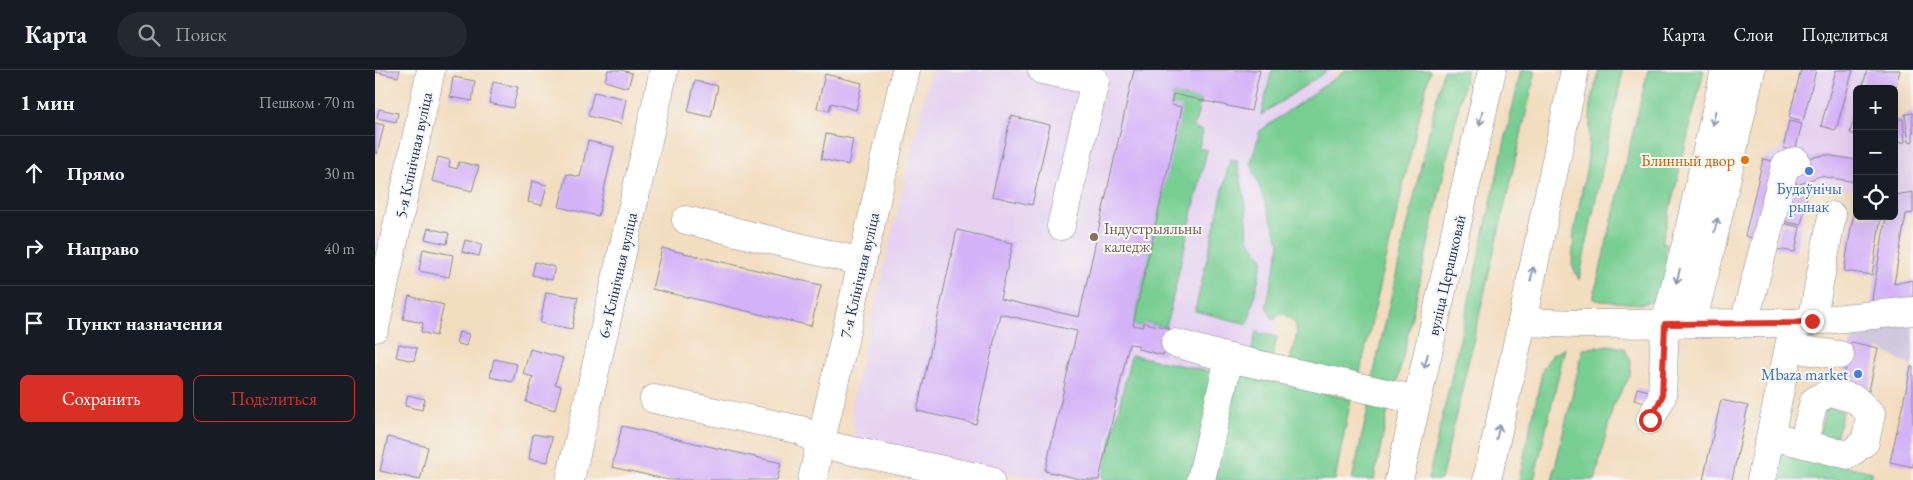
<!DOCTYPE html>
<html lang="ru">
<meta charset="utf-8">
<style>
body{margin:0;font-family:"EB Garamond",serif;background:#242831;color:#f1f3f6}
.controls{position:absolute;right:15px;top:15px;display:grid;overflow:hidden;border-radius:8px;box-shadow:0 5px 20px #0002}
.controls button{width:45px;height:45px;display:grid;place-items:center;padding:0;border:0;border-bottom:1px solid #363941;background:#171b24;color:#f1f3f6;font:25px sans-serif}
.stop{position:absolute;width:15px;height:15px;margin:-11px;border:4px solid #d93025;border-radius:50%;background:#fff}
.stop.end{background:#d93025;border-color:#fff;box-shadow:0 1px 5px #0008}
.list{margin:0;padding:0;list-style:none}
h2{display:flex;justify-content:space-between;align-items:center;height:65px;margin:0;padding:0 20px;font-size:21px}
h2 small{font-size:16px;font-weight:400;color:#9ea1a6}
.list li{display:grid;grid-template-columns:32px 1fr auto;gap:15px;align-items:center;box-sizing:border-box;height:75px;padding:0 20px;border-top:1px solid #363941}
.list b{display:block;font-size:19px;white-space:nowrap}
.list em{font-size:16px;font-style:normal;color:#9ea1a6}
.actions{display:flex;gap:10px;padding:15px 20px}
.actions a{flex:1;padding:11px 0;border:1px solid #d93025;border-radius:8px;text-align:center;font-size:18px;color:#d93025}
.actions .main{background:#d93025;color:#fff}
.icon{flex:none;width:28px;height:28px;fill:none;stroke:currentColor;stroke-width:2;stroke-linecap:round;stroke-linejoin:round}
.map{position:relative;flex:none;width:1538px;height:410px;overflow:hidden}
header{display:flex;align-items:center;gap:30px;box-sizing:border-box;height:70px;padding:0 25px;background:#171b24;border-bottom:1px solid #363941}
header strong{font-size:24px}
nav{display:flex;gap:28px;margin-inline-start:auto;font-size:18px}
.search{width:350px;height:45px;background:#242831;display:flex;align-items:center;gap:12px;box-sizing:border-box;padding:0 18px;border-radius:28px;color:#9ea1a6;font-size:19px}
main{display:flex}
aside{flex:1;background:#171b24}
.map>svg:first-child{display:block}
.built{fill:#e6d2f0}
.industrial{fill:#c8bfd8}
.green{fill:#78ce92;stroke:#4a7e78}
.building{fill:#d4b2f7}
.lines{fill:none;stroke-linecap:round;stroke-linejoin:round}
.minor-casing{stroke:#87868e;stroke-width:29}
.major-casing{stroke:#87868e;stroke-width:29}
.minor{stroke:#fff;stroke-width:28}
.major{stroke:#fff;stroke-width:28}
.oneway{stroke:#8d97ae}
.route{stroke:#d93025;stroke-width:6}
.food-dot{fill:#e8710a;stroke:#f6f6f2;stroke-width:2}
.shop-dot{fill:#3f7fe0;stroke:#f6f6f2;stroke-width:2}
.education-dot{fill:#8d6e63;stroke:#f6f6f2;stroke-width:2}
.labels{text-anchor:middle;stroke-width:4;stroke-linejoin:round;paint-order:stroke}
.street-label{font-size:16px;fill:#1b2f5e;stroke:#f6f6f2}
.food-label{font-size:16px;fill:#c56008;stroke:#f6f6f2;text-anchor:end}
.shop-label{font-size:16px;fill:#366cbe;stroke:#f6f6f2}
.education-label{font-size:16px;fill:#785e54;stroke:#f6f6f2;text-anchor:start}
</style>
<header>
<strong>Карта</strong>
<div class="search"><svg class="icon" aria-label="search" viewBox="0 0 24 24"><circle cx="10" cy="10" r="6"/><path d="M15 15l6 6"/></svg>Поиск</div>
<nav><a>Карта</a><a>Слои</a><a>Поделиться</a></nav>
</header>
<main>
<aside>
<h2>1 мин<small>Пешком · 70 m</small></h2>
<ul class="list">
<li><svg class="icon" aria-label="ahead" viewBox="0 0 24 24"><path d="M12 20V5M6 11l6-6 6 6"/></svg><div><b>Прямо</b></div><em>30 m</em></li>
<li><svg class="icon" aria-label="right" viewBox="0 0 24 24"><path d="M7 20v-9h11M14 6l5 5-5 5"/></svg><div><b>Направо</b></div><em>40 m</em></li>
<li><svg class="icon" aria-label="arrive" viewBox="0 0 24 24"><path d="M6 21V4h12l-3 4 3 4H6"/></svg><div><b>Пункт назначения</b></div></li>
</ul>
<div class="actions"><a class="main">Сохранить</a><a>Поделиться</a></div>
</aside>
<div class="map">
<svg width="1538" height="410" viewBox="0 0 1538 410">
<rect width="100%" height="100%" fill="#f6f6f2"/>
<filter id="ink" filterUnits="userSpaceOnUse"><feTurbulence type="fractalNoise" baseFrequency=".02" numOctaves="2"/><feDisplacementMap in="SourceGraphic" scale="10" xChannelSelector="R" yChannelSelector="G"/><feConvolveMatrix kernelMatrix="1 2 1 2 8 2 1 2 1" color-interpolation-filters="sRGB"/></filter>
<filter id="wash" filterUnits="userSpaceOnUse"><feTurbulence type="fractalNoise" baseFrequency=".0096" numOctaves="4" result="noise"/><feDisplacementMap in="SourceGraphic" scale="20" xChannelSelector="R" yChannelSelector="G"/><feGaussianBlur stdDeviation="1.12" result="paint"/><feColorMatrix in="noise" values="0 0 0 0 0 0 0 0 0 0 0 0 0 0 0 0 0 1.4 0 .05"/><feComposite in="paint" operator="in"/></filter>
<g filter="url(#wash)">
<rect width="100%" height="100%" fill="#f3ddbf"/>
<g class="built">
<polygon points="556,0 960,0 868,410 670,410 481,372 476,334"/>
<polygon points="1426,0 1525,0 1519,21 1519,19 1482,19 1482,120 1439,114 1433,122 1385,170 1370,166 1388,89 1408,78"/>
<polygon points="1538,43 1538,122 1519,125 1519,49 1528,49 1530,44"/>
</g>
<polygon class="industrial" points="1538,231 1538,297 1503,278 1476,273 1495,245"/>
<g class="green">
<polygon points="897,0 953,0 886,45"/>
<polygon points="971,0 1055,0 983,311 914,294 922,264 920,253 908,243 898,249 891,237 905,174 876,93 885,61"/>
<polygon points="1068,0 1092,0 1020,322 996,315"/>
<polygon points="1146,0 1160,0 1160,5 1066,410 1053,410"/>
<polygon points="1224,0 1248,0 1204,210 1197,195 1199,162 1212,95 1216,34"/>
<polygon points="1273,0 1329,0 1287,172 1292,173 1290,184 1296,191 1289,223 1281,231 1265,234 1226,231 1218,229"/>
<polygon points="798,24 826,30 819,58 828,61 824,78 832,80 791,257 770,253 768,257 758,255 806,38 796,35"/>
<polygon points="855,89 862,91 871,136 873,169 888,189 873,254 820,241"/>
<polygon points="881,262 902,267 897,289 876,284"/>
<polygon points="1234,275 1249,278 1256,291 1255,306 1238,336 1220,410 1177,410 1208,279"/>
<polygon points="1190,278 1159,410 1144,410 1168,298 1177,285"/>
<polygon points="756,285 842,303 821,410 727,410"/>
<polygon points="863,304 976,329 960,410 838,410"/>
<polygon points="995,330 1005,333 1013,340 999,410 977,410"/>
<polygon points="1451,337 1468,341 1459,376 1442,372"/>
<polygon points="1407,381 1497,402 1496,410 1401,410"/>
</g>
<g id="blocks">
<g class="building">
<polygon points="0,0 25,0 23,7 0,2"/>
<polygon points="233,0 246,0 257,3 253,18 230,11"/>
<polygon points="759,0 885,0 876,41 798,24 796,35 807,37 758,255 768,257 769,253 794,258 788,285 763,279 763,275 754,274 724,410 709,410 670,401 702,261 625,244 601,354 542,341 582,160 638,173 625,229 704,247"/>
<polygon points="1426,0 1441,0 1428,51 1414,47"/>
<polygon points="1461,0 1478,0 1461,60 1446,56"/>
<polygon points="1492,0 1525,0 1520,19 1487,19"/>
<polygon points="450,4 487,13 481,40 456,33 454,41 442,38"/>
<polygon points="78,7 100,11 97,31 75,27"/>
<polygon points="320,11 343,16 336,47 313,42"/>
<polygon points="118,12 143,17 138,38 114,33"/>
<polygon points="219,22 251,29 246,54 213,46"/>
<polygon points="4,39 23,43 21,52 2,48"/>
<polygon points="1481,41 1482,42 1482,65 1475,63"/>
<polygon points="1538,43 1538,71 1534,72 1530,44"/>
<polygon points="636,46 675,55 657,135 617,126"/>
<polygon points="1519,49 1528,49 1530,72 1519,73"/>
<polygon points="1414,51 1427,54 1420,81 1408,78"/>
<polygon points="0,53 9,55 2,84 0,83"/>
<polygon points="451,64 478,69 473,95 446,89"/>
<polygon points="213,71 239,77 223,146 184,137 192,104 205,107"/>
<polygon points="1451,85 1482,90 1480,112 1445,106 1423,115 1411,101 1432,88"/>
<polygon points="63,87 75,90 74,97 82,99 84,92 104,96 97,121 57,111"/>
<polygon points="1388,89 1403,92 1385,170 1370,166"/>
<polygon points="157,111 172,115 167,135 153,132"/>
<polygon points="1414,118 1433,122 1426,155 1407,151"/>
<polygon points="1538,122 1538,143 1531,144 1519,214 1538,210 1538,228 1496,235 1511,146 1519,146 1519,125"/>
<polygon points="1480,134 1482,134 1482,146 1506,146 1497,205 1469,201"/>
<polygon points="1407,153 1425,157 1420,182 1401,179"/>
<polygon points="53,158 74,163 72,174 50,169"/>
<polygon points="90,170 107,174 104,186 87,182"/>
<polygon points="287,178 446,215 436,256 277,219"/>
<polygon points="48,179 78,185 74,207 44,201"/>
<polygon points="160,192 180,197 177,210 157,205"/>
<polygon points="171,222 203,227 197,259 165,253"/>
<polygon points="34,226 69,235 61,266 46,262 48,253 28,249"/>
<polygon points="84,262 94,264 91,276 81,273"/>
<polygon points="1476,272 1503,278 1494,321 1467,315"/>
<polygon points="24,274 42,278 39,291 21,287"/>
<polygon points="155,279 188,288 180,314 186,316 180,340 151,332 158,307 148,304"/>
<polygon points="119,289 142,294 138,312 115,307"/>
<polygon points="1536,297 1538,297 1538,397 1515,392"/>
<polygon points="1262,318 1278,322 1275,334 1259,330"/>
<polygon points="33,325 50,329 47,340 30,336"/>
<polygon points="1346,330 1373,336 1357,410 1328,410"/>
<polygon points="247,356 406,393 402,410 294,410 237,397"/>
<polygon points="158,364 177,367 173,392 154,389"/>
<polygon points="13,367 53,377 45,410 5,401"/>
</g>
</g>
</g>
<g filter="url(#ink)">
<use href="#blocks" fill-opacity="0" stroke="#87868e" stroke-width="1"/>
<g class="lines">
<defs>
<g id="minor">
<polyline points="667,0 720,11 686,156"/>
<polyline points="311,150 487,192"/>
<polyline points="1437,251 1457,146"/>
<polyline points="1147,252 1204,254 1419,253 1538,241"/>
<polyline points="1317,253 1335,182 1376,0"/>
<polyline points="1369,253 1410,96 1421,91"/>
<polyline points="0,258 56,0"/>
<polyline points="800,273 854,288 1042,330"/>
<polyline points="1414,278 1465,285"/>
<polyline points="279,329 426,360 445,374 615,410"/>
<polyline points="1275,350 1287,327 1290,254 1311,174 1350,0"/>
<polyline points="1397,366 1473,385 1490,372 1496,344 1480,329 1455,322 1439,331 1428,374"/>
<polyline points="195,410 289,0"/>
<polyline points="437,410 531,0"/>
<polyline points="826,410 854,288"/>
<polyline points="1386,410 1419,253"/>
</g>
<g id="major">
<polyline points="1024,410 1117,0"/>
<polyline points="1112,410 1147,252 1200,0"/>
</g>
</defs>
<use href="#minor" class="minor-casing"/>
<use href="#major" class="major-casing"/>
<use href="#minor" class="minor"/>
<use href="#major" class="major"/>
</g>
<defs><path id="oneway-shaft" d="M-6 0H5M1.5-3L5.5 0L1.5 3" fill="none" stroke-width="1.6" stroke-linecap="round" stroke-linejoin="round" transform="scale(1.25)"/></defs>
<g class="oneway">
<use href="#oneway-shaft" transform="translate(1106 48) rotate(103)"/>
<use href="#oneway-shaft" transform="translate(1339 48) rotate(102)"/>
<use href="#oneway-shaft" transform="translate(1341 155) rotate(-77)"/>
<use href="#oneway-shaft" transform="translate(1157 204) rotate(-78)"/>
<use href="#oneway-shaft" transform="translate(1303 206) rotate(105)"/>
<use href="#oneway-shaft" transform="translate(1051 291) rotate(103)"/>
<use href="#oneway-shaft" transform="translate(1123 362) rotate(-77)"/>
</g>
</g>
<g class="lines" filter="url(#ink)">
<polyline class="route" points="1275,350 1287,327 1290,254 1419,253 1437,251"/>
</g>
<circle class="food-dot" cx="1370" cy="90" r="5"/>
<g class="shop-dot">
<circle cx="1434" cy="101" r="5"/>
<circle cx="1483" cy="304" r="5"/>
</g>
<circle class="education-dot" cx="719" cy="167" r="5"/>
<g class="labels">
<g class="street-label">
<text transform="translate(38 85) rotate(-78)" y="6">5-я Клінічная вуліца</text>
<text transform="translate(242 205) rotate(-77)" y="6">6-я Клінічная вуліца</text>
<text transform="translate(484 205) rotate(-77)" y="6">7-я Клінічная вуліца</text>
<text transform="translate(1071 205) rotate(-77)" y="6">вуліца Церашковай</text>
</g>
<g class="food-label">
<text x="1360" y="96">Блинный двор</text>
</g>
<g class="shop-label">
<text x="1434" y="124">Будаўнічы<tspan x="1434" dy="18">рынак</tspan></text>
<text x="1473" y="310" text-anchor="end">Mbaza market</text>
</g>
<g class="education-label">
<text x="729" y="164">Індустрыяльны<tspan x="729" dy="18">каледж</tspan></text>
</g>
</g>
</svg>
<div class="controls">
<button>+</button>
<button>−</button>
<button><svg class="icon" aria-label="locate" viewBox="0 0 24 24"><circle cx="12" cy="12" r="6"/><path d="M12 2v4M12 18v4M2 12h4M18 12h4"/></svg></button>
</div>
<div class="stop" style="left:1275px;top:350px"></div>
<div class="stop end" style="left:1437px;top:251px"></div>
</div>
</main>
